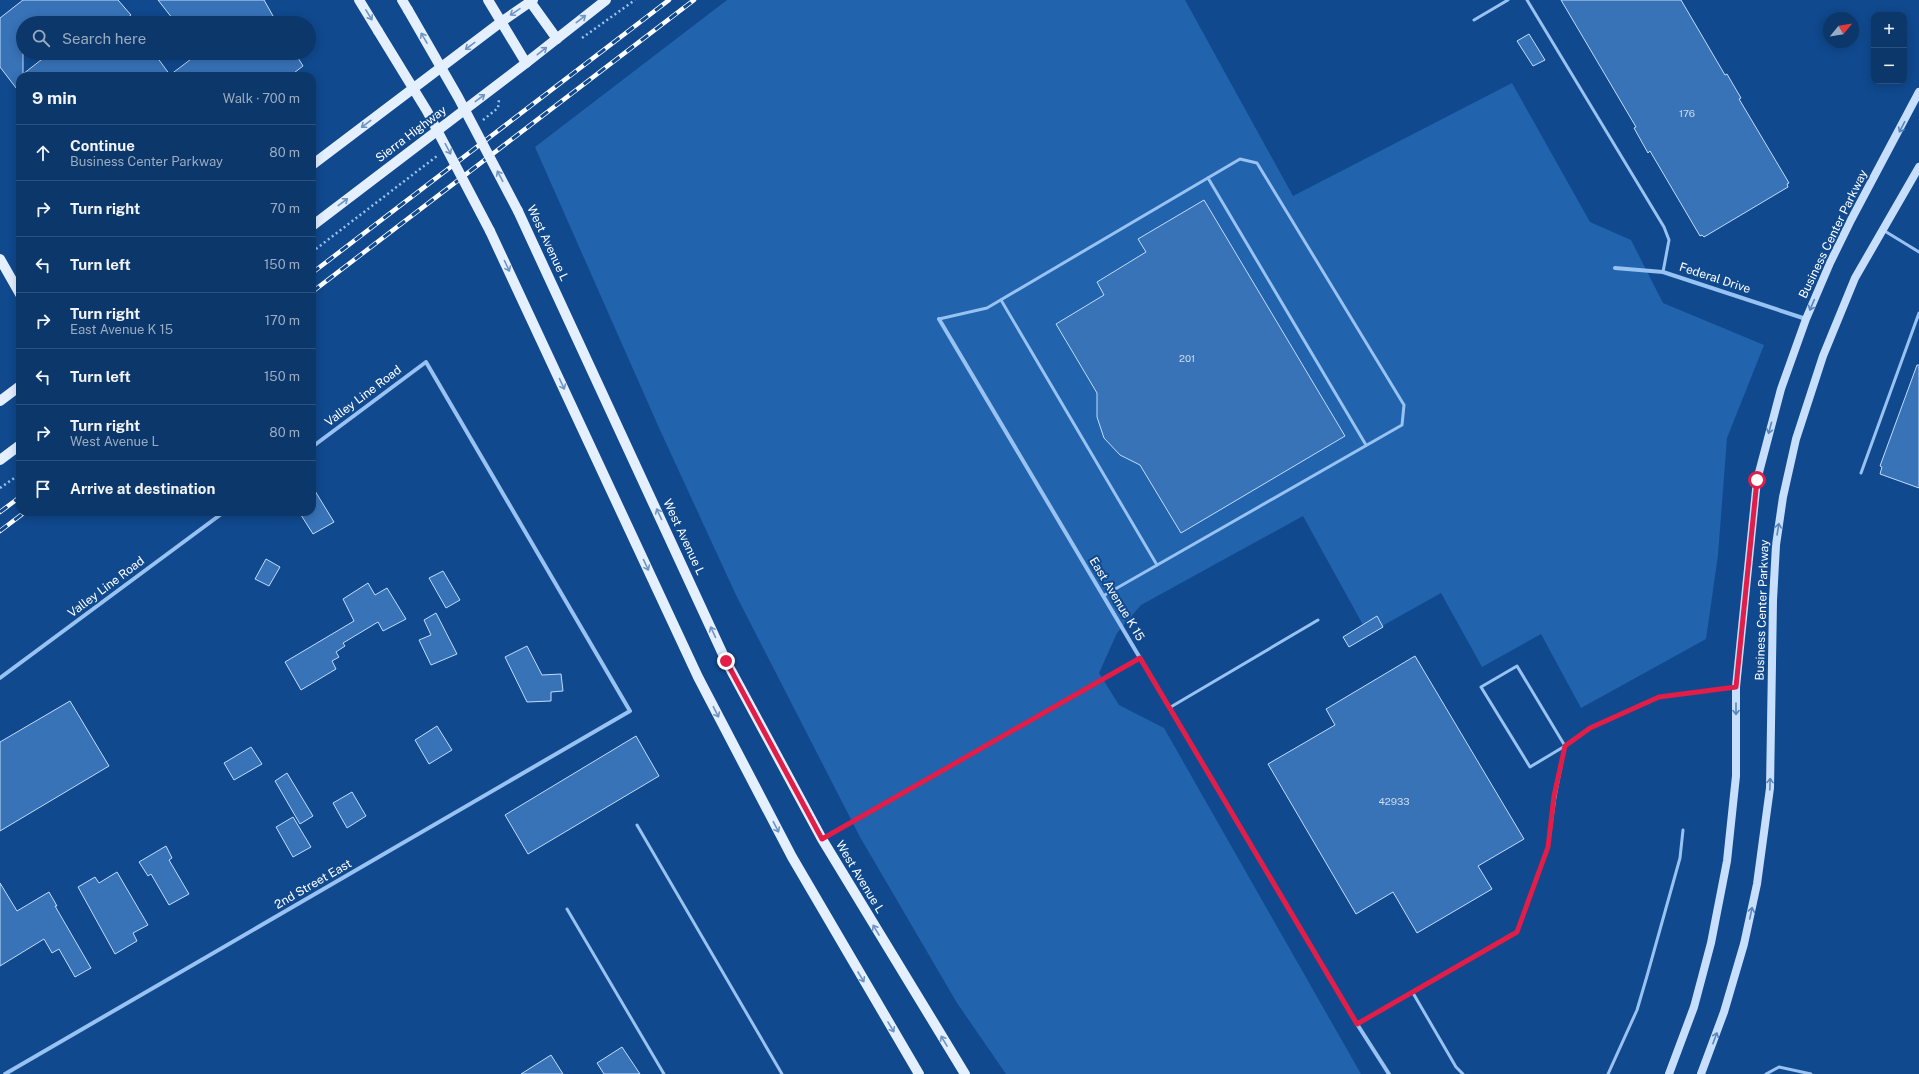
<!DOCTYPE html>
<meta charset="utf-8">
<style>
body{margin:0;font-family:"Public Sans",sans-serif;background:#153f70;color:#f1f3f6}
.controls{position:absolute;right:12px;top:12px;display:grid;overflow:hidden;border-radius:8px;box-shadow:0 2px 10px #0003}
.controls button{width:36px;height:36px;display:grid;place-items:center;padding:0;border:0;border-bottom:1px solid #2c517e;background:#0c376a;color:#f1f3f6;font:20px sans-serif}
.compass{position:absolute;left:1823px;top:12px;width:36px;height:36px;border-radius:50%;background:#0c376a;box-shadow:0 2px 10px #0003;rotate:60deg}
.stop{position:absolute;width:12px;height:12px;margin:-9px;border:3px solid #e11d48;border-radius:50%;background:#fff}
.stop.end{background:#e11d48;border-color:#fff;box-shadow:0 1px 4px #0008}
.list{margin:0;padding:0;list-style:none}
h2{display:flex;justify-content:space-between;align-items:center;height:52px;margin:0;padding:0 16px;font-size:17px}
h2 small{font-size:13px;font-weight:400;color:#9aacc1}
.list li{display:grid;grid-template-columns:26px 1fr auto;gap:12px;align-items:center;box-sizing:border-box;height:56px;padding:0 16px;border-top:1px solid #2c517e}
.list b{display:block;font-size:15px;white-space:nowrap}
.list p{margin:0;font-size:13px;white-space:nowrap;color:#9aacc1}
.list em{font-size:13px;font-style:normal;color:#9aacc1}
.icon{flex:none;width:22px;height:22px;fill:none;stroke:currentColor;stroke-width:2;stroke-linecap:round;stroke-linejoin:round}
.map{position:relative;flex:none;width:1919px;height:1074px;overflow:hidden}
.search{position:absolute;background:#0c376a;box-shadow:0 2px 10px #0003;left:16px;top:16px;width:300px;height:44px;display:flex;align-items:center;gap:10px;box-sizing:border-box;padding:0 14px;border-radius:22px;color:#9aacc1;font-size:15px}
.panel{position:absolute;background:#0c376a;box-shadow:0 2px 10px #0003;left:16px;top:72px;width:300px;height:444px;border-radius:12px}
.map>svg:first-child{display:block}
.green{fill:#2163ad}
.building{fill:#3873b8;stroke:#c0dcfd}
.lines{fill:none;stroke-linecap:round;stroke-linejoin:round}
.path{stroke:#98c2f2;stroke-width:2.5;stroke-dasharray:2 3;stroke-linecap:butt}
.lane{stroke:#98c2f2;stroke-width:3}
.street{stroke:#98c2f2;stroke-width:4}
.secondary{stroke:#c7dffd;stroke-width:8}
.primary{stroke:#e4efff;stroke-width:10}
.rail-casing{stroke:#fff;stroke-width:4.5}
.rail{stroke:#10498e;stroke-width:3;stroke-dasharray:9;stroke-linecap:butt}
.primary-bridge{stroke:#e4efff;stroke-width:10}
.oneway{stroke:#6f94c1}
.oneway2{stroke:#5985ba}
.route{stroke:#e11d48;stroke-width:5}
.labels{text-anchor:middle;stroke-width:4;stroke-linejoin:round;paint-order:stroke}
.number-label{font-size:10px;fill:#cddced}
.street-label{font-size:12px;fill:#fff;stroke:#10498e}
</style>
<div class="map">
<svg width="1919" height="1074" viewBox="0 0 1919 1074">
<rect width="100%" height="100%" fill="#10498e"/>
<polygon class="green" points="727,0 1185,0 1293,196 1512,83 1590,222 1631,240 1663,303 1764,345 1727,438 1718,555 1706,639 1581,708 1541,634 1482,667 1441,593 1368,634 1303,516 1141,605 1117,633 1099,673 1119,705 1164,728 1361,1074 1006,1074 957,1003 860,837 736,595 660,430 535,147"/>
<g class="building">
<polygon points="23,0 118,0 131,15 121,23 23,23 23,74 50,53 154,53 170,75 199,53 295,53 303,66 290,76 20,76 20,93 0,67 0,18"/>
<polygon points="158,0 264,0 277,23 176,23"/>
<polygon points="1561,0 1681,0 1725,75 1727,74 1741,98 1739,99 1789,183 1787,184 1788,187 1704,237 1702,235 1700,236 1650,151 1648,153 1634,128 1636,127"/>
<polygon points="1529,34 1545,60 1533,66 1517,41"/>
<polygon points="1204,200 1345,436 1181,533 1140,465 1120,455 1104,438 1097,417 1097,393 1056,324 1104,295 1097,282 1146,252 1138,239"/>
<polygon points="1917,365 1919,365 1919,488 1880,474 1882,467 1880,466"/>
<polygon points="312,486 334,522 313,534 301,515 306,512 312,512"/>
<polygon points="266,559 280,567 269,586 255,579"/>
<polygon points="443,571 460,600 446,608 429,578"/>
<polygon points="368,583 375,595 387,588 406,619 383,631 378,622 343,643 345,646 336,652 339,657 332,661 336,669 301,690 285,662 354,621 343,599"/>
<polygon points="436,613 457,654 431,665 419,640 431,635 424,620"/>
<polygon points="1377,616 1383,627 1349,647 1343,637"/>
<polygon points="527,646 542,675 561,674 563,691 551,692 551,701 527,702 505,657"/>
<polygon points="1415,656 1524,839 1478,866 1492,889 1417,933 1393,892 1356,914 1268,764 1335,725 1326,709"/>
<polygon points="70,701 109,766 0,831 0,742"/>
<polygon points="437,726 452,750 429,764 415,740"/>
<polygon points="636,736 659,776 528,854 505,815"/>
<polygon points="251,747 262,764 234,780 224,763"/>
<polygon points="287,773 313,816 300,824 275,781"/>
<polygon points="352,792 366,816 347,828 333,803"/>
<polygon points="293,817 311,847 293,857 276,827"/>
<polygon points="166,846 172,858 169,860 189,894 169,905 151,874 148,876 139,862"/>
<polygon points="117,872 148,925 133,933 137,941 115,954 78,887 95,877 99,883"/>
<polygon points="0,883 17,911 49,892 57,906 55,906 91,968 75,977 59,949 52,953 44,939 0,966"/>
<polygon points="622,1047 640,1074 604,1074 597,1063"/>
<polygon points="551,1055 563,1074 521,1074"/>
</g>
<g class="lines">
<g class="path">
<polyline points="582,38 635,0"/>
<polyline points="483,120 498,108 499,100"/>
<polyline points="312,252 437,156"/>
<polyline points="0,488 20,474"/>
</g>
<g class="lane">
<polyline points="1527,0 1664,227 1669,240 1663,272"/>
<polyline points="1474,20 1508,0"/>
<polyline points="1208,178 1366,445"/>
<polyline points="1883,230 1919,252"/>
<polyline points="1001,300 1157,565"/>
<polyline points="939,319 987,308 1240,159 1257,163 1404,405 1402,425 1103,596"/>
<polyline points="1861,473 1919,313"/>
<polygon points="1517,666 1565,746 1530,767 1481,687"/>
<polyline points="1169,708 1318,620"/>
<polyline points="637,825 782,1074"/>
<polyline points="823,838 1140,658"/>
<polyline points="567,909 664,1074"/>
<polyline points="1413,993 1456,1067 1463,1074"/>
<polyline points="1357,1024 1517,932 1548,847 1555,797 1565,746 1590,728 1659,697 1736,687"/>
<polyline points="1608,1074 1637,1010 1647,976 1680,858 1683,830"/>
<polyline points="1766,1074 1779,1067 1811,1074"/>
</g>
<g class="street">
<polyline points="1615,268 1663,272 1806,319"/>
<polyline points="939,319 1357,1024 1389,1074"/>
<polyline points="0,678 224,512"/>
<polyline points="5,1074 630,711 426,362 312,447"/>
</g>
<g class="secondary">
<polyline points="1669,1074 1694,1007 1711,943 1727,861 1736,776 1736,687 1757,480 1781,389 1806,319 1830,263 1851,220 1919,92"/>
<polyline points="1701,1074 1724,1012 1744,944 1757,884 1770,788 1773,600 1776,545 1783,497 1796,439 1823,356 1855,278 1919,167"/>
</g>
<g class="primary">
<polyline points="359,0 378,31"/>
<polyline points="402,0 408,10"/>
<polyline points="488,0 526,63"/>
<polyline points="529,0 557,39"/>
<polyline points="312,165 501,22 533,0"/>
<polyline points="518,211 726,661 822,839 965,1074"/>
<polyline points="312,226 526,63 606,0"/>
<polyline points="490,231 698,677 792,857 919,1074"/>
<polyline points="0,259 20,294"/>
<polyline points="0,401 20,386"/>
<polyline points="0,460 20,445"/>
</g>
<defs>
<g id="rail">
<polyline points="312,273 669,0"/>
<polyline points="312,292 694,0"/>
<polyline points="0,512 20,497"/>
<polyline points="0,531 25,512"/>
</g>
</defs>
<use href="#rail" class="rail-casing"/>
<use href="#rail" class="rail"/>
<g class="primary-bridge">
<polyline points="408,10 458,97 518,211"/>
<polyline points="378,31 427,111 490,231"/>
</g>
</g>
<defs><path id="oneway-shaft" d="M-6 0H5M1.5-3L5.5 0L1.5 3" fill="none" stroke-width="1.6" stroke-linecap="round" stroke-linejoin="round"/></defs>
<g class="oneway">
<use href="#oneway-shaft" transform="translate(515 12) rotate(146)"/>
<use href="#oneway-shaft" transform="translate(369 15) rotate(58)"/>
<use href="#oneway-shaft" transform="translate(581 19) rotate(-38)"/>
<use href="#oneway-shaft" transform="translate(424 38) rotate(-120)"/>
<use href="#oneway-shaft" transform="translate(470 46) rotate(143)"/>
<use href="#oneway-shaft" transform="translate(542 51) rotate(-38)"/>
<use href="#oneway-shaft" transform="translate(480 98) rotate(-37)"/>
<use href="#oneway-shaft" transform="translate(366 124) rotate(143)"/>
<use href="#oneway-shaft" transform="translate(448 149) rotate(62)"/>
<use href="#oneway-shaft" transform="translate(500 176) rotate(-118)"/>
<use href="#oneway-shaft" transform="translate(343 202) rotate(-37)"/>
<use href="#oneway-shaft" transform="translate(507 266) rotate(65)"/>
<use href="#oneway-shaft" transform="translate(562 384) rotate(65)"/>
<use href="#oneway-shaft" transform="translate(659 514) rotate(-115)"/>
<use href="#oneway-shaft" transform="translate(646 565) rotate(65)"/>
<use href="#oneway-shaft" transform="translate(713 632) rotate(-115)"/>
<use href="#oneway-shaft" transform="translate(716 712) rotate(63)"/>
<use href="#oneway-shaft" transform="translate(776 827) rotate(63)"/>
<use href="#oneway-shaft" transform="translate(876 930) rotate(-121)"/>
<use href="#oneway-shaft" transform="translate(861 977) rotate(59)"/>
<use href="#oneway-shaft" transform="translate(891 1027) rotate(59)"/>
<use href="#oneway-shaft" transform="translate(944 1041) rotate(-121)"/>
</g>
<g class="oneway2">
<use href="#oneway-shaft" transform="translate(1902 127) rotate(117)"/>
<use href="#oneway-shaft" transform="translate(1812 305) rotate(113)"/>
<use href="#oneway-shaft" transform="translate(1770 428) rotate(105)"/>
<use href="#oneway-shaft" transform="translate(1778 529) rotate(-81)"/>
<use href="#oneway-shaft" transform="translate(1736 709) rotate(90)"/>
<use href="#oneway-shaft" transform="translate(1770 784) rotate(-88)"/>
<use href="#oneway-shaft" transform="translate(1751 913) rotate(-78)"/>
<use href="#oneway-shaft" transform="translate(1715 1038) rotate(-70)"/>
</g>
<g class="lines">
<polyline class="route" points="726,661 822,839 1140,658 1357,1024 1517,932 1548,847 1554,796 1565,746 1590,728 1659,697 1736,687 1757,480"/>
</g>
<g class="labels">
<g class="number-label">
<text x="1687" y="117">176</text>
<text x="1187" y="362">201</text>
<text x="1394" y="805">42933</text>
</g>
<g class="street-label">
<text transform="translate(411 134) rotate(-37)" y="4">Sierra Highway</text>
<text transform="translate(1833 234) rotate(-64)" y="4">Business Center Parkway</text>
<text transform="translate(548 243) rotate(65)" y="4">West Avenue L</text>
<text transform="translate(1715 278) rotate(18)" y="4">Federal Drive</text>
<text transform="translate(363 396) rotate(-37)" y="4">Valley Line Road</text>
<text transform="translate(684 537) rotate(65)" y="4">West Avenue L</text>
<text transform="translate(106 587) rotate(-37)" y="4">Valley Line Road</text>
<text transform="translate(1117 599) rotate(59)" y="4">East Avenue K 15</text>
<text transform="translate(1762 610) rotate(-88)" y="4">Business Center Parkway</text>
<text transform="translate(860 877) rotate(59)" y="4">West Avenue L</text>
<text transform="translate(313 884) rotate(-30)" y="4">2nd Street East</text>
</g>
</g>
</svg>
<div class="controls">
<button>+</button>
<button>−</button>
</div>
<svg class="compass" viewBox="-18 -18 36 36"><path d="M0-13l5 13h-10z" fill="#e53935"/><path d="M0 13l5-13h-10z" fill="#9aacc1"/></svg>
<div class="stop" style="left:1757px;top:480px"></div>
<div class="stop end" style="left:726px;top:661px"></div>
<div class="search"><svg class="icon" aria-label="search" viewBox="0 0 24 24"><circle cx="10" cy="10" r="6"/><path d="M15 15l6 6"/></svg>Search here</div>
<section class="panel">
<h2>9 min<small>Walk · 700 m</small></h2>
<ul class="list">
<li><svg class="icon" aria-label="ahead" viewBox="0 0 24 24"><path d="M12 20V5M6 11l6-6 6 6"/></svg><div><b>Continue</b><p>Business Center Parkway</p></div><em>80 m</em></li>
<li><svg class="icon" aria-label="right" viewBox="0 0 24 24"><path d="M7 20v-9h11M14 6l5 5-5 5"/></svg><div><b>Turn right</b></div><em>70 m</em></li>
<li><svg class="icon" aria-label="left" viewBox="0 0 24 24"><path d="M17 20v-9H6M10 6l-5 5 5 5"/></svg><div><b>Turn left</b></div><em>150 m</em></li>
<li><svg class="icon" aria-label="right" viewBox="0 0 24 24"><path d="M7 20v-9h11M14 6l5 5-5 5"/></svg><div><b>Turn right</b><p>East Avenue K 15</p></div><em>170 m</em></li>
<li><svg class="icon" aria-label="left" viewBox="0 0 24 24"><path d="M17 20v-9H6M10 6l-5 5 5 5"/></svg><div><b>Turn left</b></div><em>150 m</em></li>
<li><svg class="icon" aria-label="right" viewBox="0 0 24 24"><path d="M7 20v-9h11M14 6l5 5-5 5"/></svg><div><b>Turn right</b><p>West Avenue L</p></div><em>80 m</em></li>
<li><svg class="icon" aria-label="arrive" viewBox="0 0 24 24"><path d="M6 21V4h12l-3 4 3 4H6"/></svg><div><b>Arrive at destination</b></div></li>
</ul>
</section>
</div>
